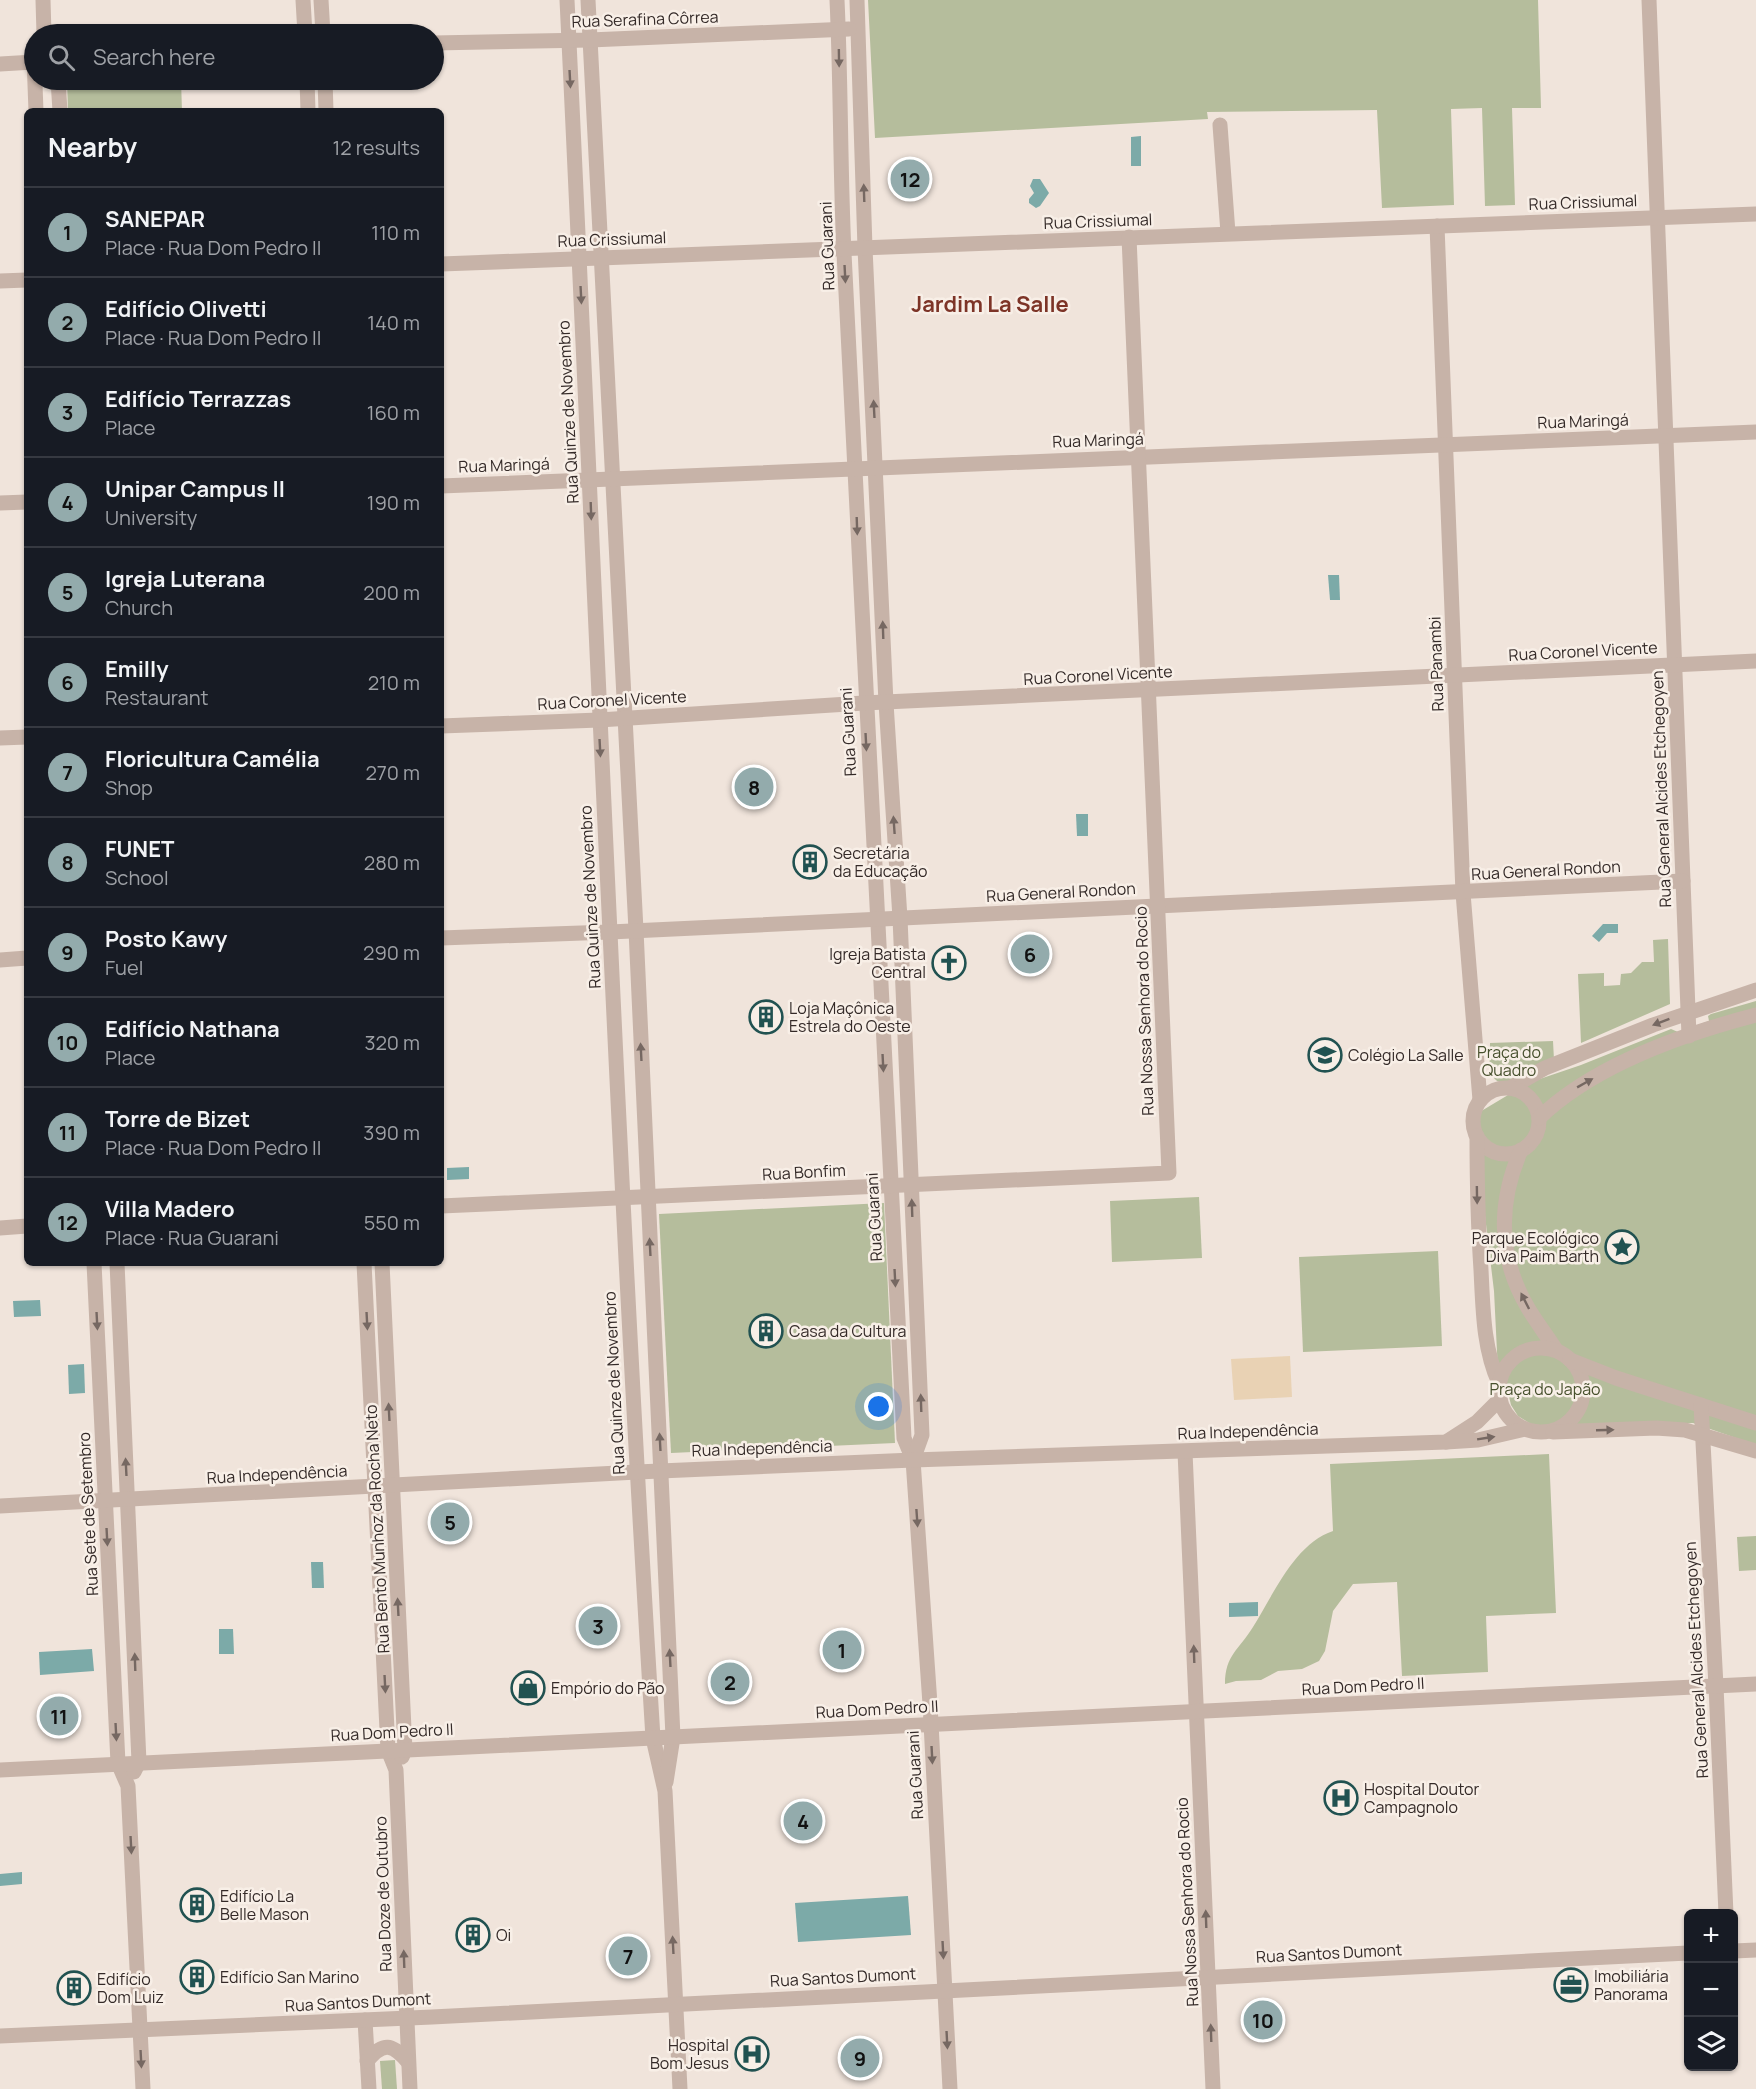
<!DOCTYPE html>
<meta charset="utf-8">
<style>
body{margin:0;font-family:Manrope,sans-serif;background:#242831;color:#f1f3f6}
.controls{position:absolute;right:18px;bottom:18px;display:grid;overflow:hidden;border-radius:9px;box-shadow:0 2px 4px #0004}
.controls button{width:54px;height:54px;display:grid;place-items:center;padding:0;border:0;border-bottom:2px solid #363941;background:#171b24;color:#f1f3f6;font:30px sans-serif}
.you{position:absolute;left:879px;top:1407px;width:21px;height:21px;margin:-15px;border:4px solid #fff;border-radius:50%;background:#1a73e8;box-shadow:0 0 0 9px #1a73e833}
.badge{display:grid;place-items:center;width:39px;height:39px;border-radius:50%;background:#93abac;color:#111;font-size:20px;font-weight:700}
.pin{position:absolute;translate:-50% -50%;border:3px solid #fff;box-shadow:0 2px 6px #0006}
.list{margin:0;padding:0;list-style:none}
h2{display:flex;justify-content:space-between;align-items:center;height:78px;margin:0;padding:0 24px;font-size:26px}
h2 small{font-size:20px;font-weight:400;color:#9ea1a6}
.list li{display:grid;grid-template-columns:39px 1fr auto;gap:18px;align-items:center;box-sizing:border-box;height:90px;padding:0 24px;border-top:2px solid #363941}
.list b{display:block;font-size:22px;white-space:nowrap}
.list p{margin:0;font-size:20px;white-space:nowrap;color:#9ea1a6}
.list em{font-size:20px;font-style:normal;color:#9ea1a6}
.icon{flex:none;width:33px;height:33px;fill:none;stroke:currentColor;stroke-width:2;stroke-linecap:round;stroke-linejoin:round}
.map{position:relative;flex:none;width:1756px;height:2089px;overflow:hidden}
.search{position:absolute;background:#171b24;box-shadow:0 2px 4px #0004;left:24px;top:24px;width:420px;height:66px;display:flex;align-items:center;gap:15px;box-sizing:border-box;padding:0 21px;border-radius:33px;color:#9ea1a6;font-size:22px}
.panel{position:absolute;background:#171b24;box-shadow:0 2px 4px #0004;left:24px;top:108px;width:420px;height:1158px;border-radius:9px}
.map>svg:first-child{display:block}
.green{fill:#b5bd9c}
.sand{fill:#e9d2b4}
.water{fill:#7caaa8}
.lines{fill:none;stroke-linecap:round;stroke-linejoin:round}
.minor{stroke:#c7b3a8;stroke-width:15}
.oneway{fill:#766862}
.labels{text-anchor:middle;stroke-width:5;stroke-linejoin:round;paint-order:stroke}
.street-label{font-size:16px;fill:#342a28;stroke:#f8efe7}
.poi-label{font-size:16px;fill:#342a28;stroke:#f8efe7;text-anchor:start}
.park-label{font-size:16px;fill:#47502d;stroke:#f8efe7}
.district-label{font-size:22px;font-weight:bold;fill:#7d3427;stroke:#f8efe7}
</style>
<div class="map">
<svg width="1756" height="2089" viewBox="0 0 1756 2089">
<rect width="100%" height="100%" fill="#f0e4db"/>
<g class="green">
<polygon points="868,0 1538,0 1541,108 1512,108 1515,205 1485,206 1482,108 1451,109 1454,205 1382,208 1377,110 1207,112 1208,119 875,138"/>
<polygon points="67,80 181,80 182,111 68,111"/>
<polygon points="1668,939 1670,1004 1581,1043 1578,974 1604,973 1604,986 1620,985 1621,974 1631,973 1642,962 1654,962 1653,940"/>
<polygon points="1756,1001 1756,1445 1693,1423 1534,1429 1531,1424 1518,1416 1511,1405 1502,1366 1498,1372 1494,1291 1473,1116 1528,1083 1581,1065 1671,1029 1678,1032 1709,1021 1708,1016 1711,1014"/>
<path d="M1553 1041 1554 1060 1505 1083C1485 1082 1490 1058 1490 1043Z"/>
<polygon points="1199,1197 1202,1258 1112,1262 1110,1201"/>
<polygon points="884,1203 895,1443 671,1453 659,1214"/>
<polygon points="1438,1251 1442,1346 1303,1352 1299,1257"/>
<path d="M1549 1454 1556 1613 1486 1616 1488 1672 1402 1676 1397 1582 1353 1584 1333 1611 1325 1651 1319 1661 1302 1669 1278 1671 1261 1680 1236 1681 1225 1684C1225 1655 1239 1650 1253 1627 1272 1597 1295 1543 1333 1531L1330 1464Z"/>
<polygon points="1756,1536 1756,1570 1739,1571 1737,1537"/>
<polygon points="395,2060 397,2089 382,2089 380,2061"/>
</g>
<polygon class="sand" points="1290,1356 1292,1397 1234,1400 1231,1359"/>
<g class="water">
<polygon points="1141,136 1141,166 1131,166 1131,137"/>
<polygon points="1033,179 1040,179 1049,193 1040,206 1036,208 1029,203 1029,199 1034,193 1030,186"/>
<polygon points="1328,575 1339,575 1340,600 1330,600"/>
<polygon points="1076,814 1088,814 1088,836 1077,836"/>
<polygon points="1603,924 1618,924 1618,933 1607,933 1599,942 1592,936"/>
<polygon points="469,1167 469,1179 447,1180 447,1168"/>
<polygon points="40,1300 41,1316 14,1317 13,1301"/>
<polygon points="84,1364 85,1393 69,1394 68,1365"/>
<polygon points="311,1562 323,1562 324,1588 312,1588"/>
<polygon points="1258,1602 1258,1616 1229,1617 1229,1603"/>
<polygon points="219,1629 233,1629 234,1654 219,1654"/>
<polygon points="92,1649 94,1671 40,1675 39,1652"/>
<polygon points="22,1872 22,1884 0,1886 0,1874"/>
<polygon points="908,1896 911,1935 798,1942 795,1903"/>
</g>
<g class="lines">
<g class="minor">
<polyline points="43,0 44,34"/>
<polyline points="303,0 305,34"/>
<polyline points="321,0 323,34"/>
<path d="M567 0C595 580 617 1159 653 1738L665 1791 680 2089"/>
<polyline points="588,0 636,930 673,1737 666,1782"/>
<path d="M837 0C841 84 840 169 844 253 863 648 882 1043 904 1438L913 1460 930 1704 950 2089"/>
<polyline points="857,0 865,248 886,703 900,918 922,1435 913,1460"/>
<polyline points="1649,0 1689,1036"/>
<polyline points="434,43 590,40 849,29"/>
<polyline points="34,59 36,111"/>
<polyline points="0,64 34,62"/>
<polyline points="58,80 60,111"/>
<polyline points="307,80 308,111"/>
<polyline points="325,80 326,111"/>
<polyline points="1220,125 1228,233"/>
<polyline points="1437,226 1463,893 1480,1100"/>
<polyline points="441,264 1756,214"/>
<polyline points="0,281 27,280"/>
<polyline points="441,486 1756,432"/>
<polyline points="0,503 27,502"/>
<polyline points="441,726 599,720 864,703 1756,661"/>
<polyline points="0,738 27,737"/>
<polyline points="441,938 610,932 1683,881"/>
<polyline points="0,960 27,958"/>
<polyline points="1510,1088 1545,1068 1653,1025 1756,990"/>
<circle cx="1506" cy="1121" r="33"/>
<path d="M1539 1118C1594 1065 1683 1034 1756 1015"/>
<path d="M1477 1136C1477 1181 1478 1225 1481 1270 1483 1308 1483 1348 1499 1383"/>
<path d="M1521 1150C1498 1203 1498 1257 1528 1308 1537 1323 1547 1336 1556 1350"/>
<polyline points="441,1206 1169,1173 1129,237"/>
<polyline points="0,1228 27,1226"/>
<polyline points="94,1263 118,1763 128,1786 143,2089"/>
<polyline points="117,1263 139,1762 134,1772"/>
<polyline points="364,1263 388,1750 396,1770 410,2089"/>
<polyline points="382,1263 405,1750 402,1757"/>
<circle cx="1541" cy="1390" r="42"/>
<polyline points="1570,1360 1616,1378 1756,1423"/>
<polyline points="1701,1405 1716,1686 1726,1914"/>
<polyline points="1553,1432 1656,1428 1685,1430 1756,1451"/>
<polyline points="1446,1442 1477,1422 1500,1399"/>
<polyline points="1185,1452 1213,2089"/>
<polyline points="0,1506 637,1472 913,1460 1446,1442 1478,1440 1525,1429"/>
<polyline points="0,1770 1756,1684"/>
<polyline points="1734,1951 1756,1950"/>
<polyline points="365,2020 369,2089"/>
<polyline points="0,2036 432,2017 1688,1953"/>
<path d="M367 2061C383 2042 392 2043 408 2062"/>
</g>
</g>
<defs><path id="oneway-solid" d="M-6-.8H1V-3.2L6.5 0L1 3.2V.8H-6Z" transform="scale(1.5)"/></defs>
<g class="oneway">
<use href="#oneway-solid" transform="translate(839 58) rotate(89)"/>
<use href="#oneway-solid" transform="translate(570 79) rotate(87)"/>
<use href="#oneway-solid" transform="translate(864 193) rotate(-92)"/>
<use href="#oneway-solid" transform="translate(845 274) rotate(87)"/>
<use href="#oneway-solid" transform="translate(581 295) rotate(87)"/>
<use href="#oneway-solid" transform="translate(874 409) rotate(-93)"/>
<use href="#oneway-solid" transform="translate(591 511) rotate(88)"/>
<use href="#oneway-solid" transform="translate(857 526) rotate(88)"/>
<use href="#oneway-solid" transform="translate(883 630) rotate(-92)"/>
<use href="#oneway-solid" transform="translate(866 742) rotate(87)"/>
<use href="#oneway-solid" transform="translate(600 748) rotate(87)"/>
<use href="#oneway-solid" transform="translate(894 825) rotate(-94)"/>
<use href="#oneway-solid" transform="translate(1661 1022) rotate(159)"/>
<use href="#oneway-solid" transform="translate(641 1052) rotate(-93)"/>
<use href="#oneway-solid" transform="translate(883 1063) rotate(87)"/>
<use href="#oneway-solid" transform="translate(1585 1083) rotate(-29)"/>
<use href="#oneway-solid" transform="translate(1477 1195) rotate(89)"/>
<use href="#oneway-solid" transform="translate(912 1208) rotate(-92)"/>
<use href="#oneway-solid" transform="translate(650 1247) rotate(-93)"/>
<use href="#oneway-solid" transform="translate(895 1278) rotate(87)"/>
<use href="#oneway-solid" transform="translate(1525 1301) rotate(-117)"/>
<use href="#oneway-solid" transform="translate(97 1321) rotate(87)"/>
<use href="#oneway-solid" transform="translate(367 1321) rotate(87)"/>
<use href="#oneway-solid" transform="translate(921 1403) rotate(-92)"/>
<use href="#oneway-solid" transform="translate(389 1412) rotate(-93)"/>
<use href="#oneway-solid" transform="translate(1605 1430) rotate(-2)"/>
<use href="#oneway-solid" transform="translate(1486 1438) rotate(-9)"/>
<use href="#oneway-solid" transform="translate(660 1442) rotate(-93)"/>
<use href="#oneway-solid" transform="translate(126 1467) rotate(-93)"/>
<use href="#oneway-solid" transform="translate(917 1518) rotate(86)"/>
<use href="#oneway-solid" transform="translate(107 1537) rotate(87)"/>
<use href="#oneway-solid" transform="translate(398 1607) rotate(-93)"/>
<use href="#oneway-solid" transform="translate(1194 1654) rotate(-92)"/>
<use href="#oneway-solid" transform="translate(670 1658) rotate(-93)"/>
<use href="#oneway-solid" transform="translate(135 1662) rotate(-92)"/>
<use href="#oneway-solid" transform="translate(385 1684) rotate(87)"/>
<use href="#oneway-solid" transform="translate(116 1732) rotate(87)"/>
<use href="#oneway-solid" transform="translate(932 1755) rotate(87)"/>
<use href="#oneway-solid" transform="translate(131 1845) rotate(87)"/>
<use href="#oneway-solid" transform="translate(1206 1919) rotate(-92)"/>
<use href="#oneway-solid" transform="translate(673 1945) rotate(-93)"/>
<use href="#oneway-solid" transform="translate(943 1950) rotate(87)"/>
<use href="#oneway-solid" transform="translate(404 1959) rotate(-92)"/>
<use href="#oneway-solid" transform="translate(1211 2033) rotate(-92)"/>
<use href="#oneway-solid" transform="translate(947 2040) rotate(87)"/>
<use href="#oneway-solid" transform="translate(141 2059) rotate(87)"/>
</g>
<defs>
<symbol id="building-ring" viewBox="-11 -11 22 22"><circle r="9.5" fill="#f8efe7" stroke="#215251" stroke-width="1.5"/><path d="M-4-6H4V6H1V3H-1V6H-4ZM-2.5-4.3h1.7v1.8h-1.7ZM.8-4.3h1.7v1.8H.8ZM-2.5-1h1.7V.8h-1.7ZM.8-1h1.7V.8H.8Z" fill="#215251"/></symbol>
<symbol id="church-ring" viewBox="-11 -11 22 22"><circle r="9.5" fill="#f8efe7" stroke="#215251" stroke-width="1.5"/><path d="M-1.2-6h2.4v3.5h3.3v2.4h-3.3V6h-2.4V-.1h-3.3v-2.4h3.3Z" fill="#215251"/></symbol>
<symbol id="school-ring" viewBox="-11 -11 22 22"><circle r="9.5" fill="#f8efe7" stroke="#215251" stroke-width="1.5"/><path d="M0-5L7-2L0 1L-7-2ZM-4 1L0 2.5L4 1V4Q0 6-4 4Z" fill="#215251"/></symbol>
<symbol id="sight-ring" viewBox="-11 -11 22 22"><circle r="9.5" fill="#f8efe7" stroke="#215251" stroke-width="1.5"/><path d="M0-6L1.8-2.2L6-1.7L2.9 1.2L3.7 5.4L0 3.3L-3.7 5.4L-2.9 1.2L-6-1.7L-1.8-2.2Z" fill="#215251"/></symbol>
<symbol id="shop-ring" viewBox="-11 -11 22 22"><circle r="9.5" fill="#f8efe7" stroke="#215251" stroke-width="1.5"/><path d="M-5-2.5h2.3a2.7 3.5 0 0 1 5.4 0H5L5.5 6h-11ZM-1.5-2.5h3a1.5 2.3 0 0 0-3 0Z" fill="#215251"/></symbol>
<symbol id="hospital-ring" viewBox="-11 -11 22 22"><circle r="9.5" fill="#f8efe7" stroke="#215251" stroke-width="1.5"/><path d="M-5-5h3v3.5h4V-5h3V5h-3V1.5h-4V5h-3Z" fill="#215251"/></symbol>
<symbol id="office-ring" viewBox="-11 -11 22 22"><circle r="9.5" fill="#f8efe7" stroke="#215251" stroke-width="1.5"/><path d="M-6-3h4V-5.5h4V-3h4V5H-6ZM-1-4.5V-3h2v-1.5ZM-6 0V1H6V0Z" fill="#215251"/></symbol>
</defs>
<g fill-rule="evenodd">
<use href="#building-ring" x="791" y="843" width="38" height="38"/>
<use href="#church-ring" x="930" y="944" width="38" height="38"/>
<use href="#building-ring" x="747" y="998" width="38" height="38"/>
<use href="#school-ring" x="1306" y="1036" width="38" height="38"/>
<use href="#sight-ring" x="1603" y="1228" width="38" height="38"/>
<use href="#building-ring" x="747" y="1312" width="38" height="38"/>
<use href="#shop-ring" x="509" y="1669" width="38" height="38"/>
<use href="#hospital-ring" x="1322" y="1779" width="38" height="38"/>
<use href="#building-ring" x="178" y="1886" width="38" height="38"/>
<use href="#building-ring" x="454" y="1916" width="38" height="38"/>
<use href="#building-ring" x="178" y="1958" width="38" height="38"/>
<use href="#office-ring" x="1552" y="1966" width="38" height="38"/>
<use href="#building-ring" x="55" y="1969" width="38" height="38"/>
<use href="#hospital-ring" x="733" y="2035" width="38" height="38"/>
</g>
<g class="labels">
<g class="street-label">
<text transform="translate(645 19) rotate(-2)" y="6">Rua Serafina Côrrea</text>
<text transform="translate(1583 202) rotate(-2)" y="6">Rua Crissiumal</text>
<text transform="translate(1098 221) rotate(-2)" y="6">Rua Crissiumal</text>
<text transform="translate(612 239) rotate(-2)" y="6">Rua Crissiumal</text>
<text transform="translate(827 246) rotate(-92)" y="6">Rua Guarani</text>
<text transform="translate(568 412) rotate(-93)" y="6">Rua Quinze de Novembro</text>
<text transform="translate(1583 421) rotate(-2)" y="6">Rua Maringá</text>
<text transform="translate(1098 440) rotate(-2)" y="6">Rua Maringá</text>
<text transform="translate(504 465) rotate(-2)" y="6">Rua Maringá</text>
<text transform="translate(1583 651) rotate(-3)" y="6">Rua Coronel Vicente</text>
<text transform="translate(1436 664) rotate(-92)" y="6">Rua Panambi</text>
<text transform="translate(1098 675) rotate(-3)" y="6">Rua Coronel Vicente</text>
<text transform="translate(612 700) rotate(-3)" y="6">Rua Coronel Vicente</text>
<text transform="translate(848 732) rotate(-93)" y="6">Rua Guarani</text>
<text transform="translate(1661 789) rotate(-92)" y="6">Rua General Alcides Etchegoyen</text>
<text transform="translate(1546 870) rotate(-3)" y="6">Rua General Rondon</text>
<text transform="translate(1061 892) rotate(-3)" y="6">Rua General Rondon</text>
<text transform="translate(590 897) rotate(-93)" y="6">Rua Quinze de Novembro</text>
<text transform="translate(1144 1011) rotate(-92)" y="6">Rua Nossa Senhora do Rocio</text>
<text transform="translate(804 1172) rotate(-3)" y="6">Rua Bonfim</text>
<text transform="translate(874 1217) rotate(-93)" y="6">Rua Guarani</text>
<text transform="translate(614 1383) rotate(-93)" y="6">Rua Quinze de Novembro</text>
<text transform="translate(1248 1431) rotate(-2)" y="6">Rua Independência</text>
<text transform="translate(762 1448) rotate(-2)" y="6">Rua Independência</text>
<text transform="translate(277 1474) rotate(-3)" y="6">Rua Independência</text>
<text transform="translate(88 1514) rotate(-93)" y="6">Rua Sete de Setembro</text>
<text transform="translate(377 1529) rotate(-93)" y="6">Rua Bento Munhoz da Rocha Neto</text>
<text transform="translate(1696 1660) rotate(-93)" y="6">Rua General Alcides Etchegoyen</text>
<text transform="translate(1363 1686) rotate(-3)" y="6">Rua Dom Pedro II</text>
<text transform="translate(877 1709) rotate(-3)" y="6">Rua Dom Pedro II</text>
<text transform="translate(392 1732) rotate(-3)" y="6">Rua Dom Pedro II</text>
<text transform="translate(915 1775) rotate(-93)" y="6">Rua Guarani</text>
<text transform="translate(383 1894) rotate(-92)" y="6">Rua Doze de Outubro</text>
<text transform="translate(1187 1902) rotate(-93)" y="6">Rua Nossa Senhora do Rocio</text>
<text transform="translate(1329 1953) rotate(-3)" y="6">Rua Santos Dumont</text>
<text transform="translate(843 1977) rotate(-3)" y="6">Rua Santos Dumont</text>
<text transform="translate(358 2002) rotate(-3)" y="6">Rua Santos Dumont</text>
</g>
<g class="poi-label">
<text x="833" y="859">Secretária<tspan x="833" dy="18">da Educação</tspan></text>
<text x="926" y="960" text-anchor="end">Igreja Batista<tspan x="926" dy="18">Central</tspan></text>
<text x="789" y="1014">Loja Maçônica<tspan x="789" dy="18">Estrela do Oeste</tspan></text>
<text x="1348" y="1061">Colégio La Salle</text>
<text x="1599" y="1244" text-anchor="end">Parque Ecológico<tspan x="1599" dy="18">Diva Paim Barth</tspan></text>
<text x="789" y="1337">Casa da Cultura</text>
<text x="551" y="1694">Empório do Pão</text>
<text x="1364" y="1795">Hospital Doutor<tspan x="1364" dy="18">Campagnolo</tspan></text>
<text x="220" y="1902">Edifício La<tspan x="220" dy="18">Belle Mason</tspan></text>
<text x="496" y="1941">Oi</text>
<text x="1594" y="1982">Imobiliária<tspan x="1594" dy="18">Panorama</tspan></text>
<text x="220" y="1983">Edifício San Marino</text>
<text x="97" y="1985">Edifício<tspan x="97" dy="18">Dom Luiz</tspan></text>
<text x="729" y="2051" text-anchor="end">Hospital<tspan x="729" dy="18">Bom Jesus</tspan></text>
</g>
<g class="park-label">
<text x="1509" y="1058">Praça do<tspan x="1509" dy="18">Quadro</tspan></text>
<text x="1545" y="1395">Praça do Japão</text>
</g>
<g class="district-label">
<text x="990" y="312">Jardim La Salle</text>
</g>
</g>
</svg>
<div class="controls">
<button>+</button>
<button>−</button>
<button><svg class="icon" aria-label="layers" viewBox="0 0 24 24"><path d="M12 4l9 5-9 5-9-5zM3 14l9 5 9-5"/></svg></button>
</div>
<div class="you"></div>
<div class="pin badge" style="left:842px;top:1650px">1</div>
<div class="pin badge" style="left:730px;top:1682px">2</div>
<div class="pin badge" style="left:598px;top:1626px">3</div>
<div class="pin badge" style="left:803px;top:1821px">4</div>
<div class="pin badge" style="left:450px;top:1522px">5</div>
<div class="pin badge" style="left:1030px;top:954px">6</div>
<div class="pin badge" style="left:628px;top:1956px">7</div>
<div class="pin badge" style="left:754px;top:787px">8</div>
<div class="pin badge" style="left:860px;top:2058px">9</div>
<div class="pin badge" style="left:1263px;top:2020px">10</div>
<div class="pin badge" style="left:59px;top:1716px">11</div>
<div class="pin badge" style="left:910px;top:179px">12</div>
<div class="search"><svg class="icon" aria-label="search" viewBox="0 0 24 24"><circle cx="10" cy="10" r="6"/><path d="M15 15l6 6"/></svg>Search here</div>
<section class="panel">
<h2>Nearby<small>12 results</small></h2>
<ul class="list">
<li><span class="badge">1</span><div><b>SANEPAR</b><p>Place · Rua Dom Pedro II</p></div><em>110 m</em></li>
<li><span class="badge">2</span><div><b>Edifício Olivetti</b><p>Place · Rua Dom Pedro II</p></div><em>140 m</em></li>
<li><span class="badge">3</span><div><b>Edifício Terrazzas</b><p>Place</p></div><em>160 m</em></li>
<li><span class="badge">4</span><div><b>Unipar Campus II</b><p>University</p></div><em>190 m</em></li>
<li><span class="badge">5</span><div><b>Igreja Luterana</b><p>Church</p></div><em>200 m</em></li>
<li><span class="badge">6</span><div><b>Emilly</b><p>Restaurant</p></div><em>210 m</em></li>
<li><span class="badge">7</span><div><b>Floricultura Camélia</b><p>Shop</p></div><em>270 m</em></li>
<li><span class="badge">8</span><div><b>FUNET</b><p>School</p></div><em>280 m</em></li>
<li><span class="badge">9</span><div><b>Posto Kawy</b><p>Fuel</p></div><em>290 m</em></li>
<li><span class="badge">10</span><div><b>Edifício Nathana</b><p>Place</p></div><em>320 m</em></li>
<li><span class="badge">11</span><div><b>Torre de Bizet</b><p>Place · Rua Dom Pedro II</p></div><em>390 m</em></li>
<li><span class="badge">12</span><div><b>Villa Madero</b><p>Place · Rua Guarani</p></div><em>550 m</em></li>
</ul>
</section>
</div>
